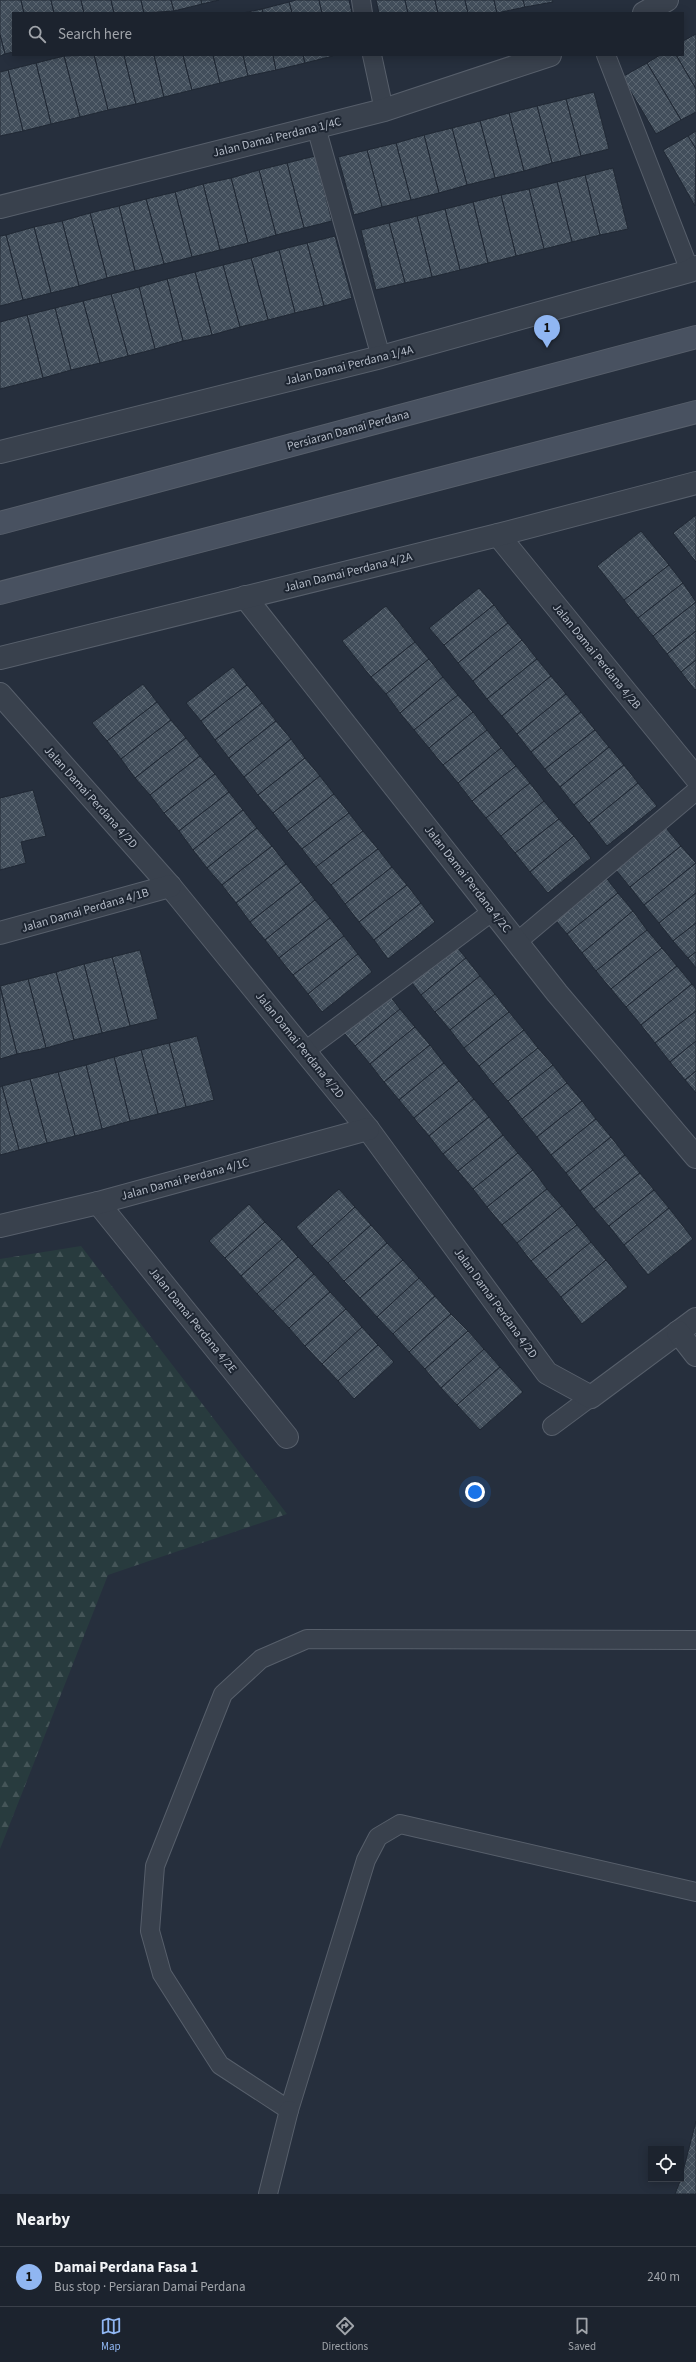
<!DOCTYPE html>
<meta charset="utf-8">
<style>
body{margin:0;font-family:"Source Sans 3",sans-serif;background:#292f3a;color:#f1f3f6}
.controls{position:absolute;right:12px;bottom:12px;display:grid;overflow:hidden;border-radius:0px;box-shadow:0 2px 10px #0003}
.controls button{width:36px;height:36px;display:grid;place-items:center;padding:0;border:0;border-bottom:1px solid #3a404a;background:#1c232e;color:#f1f3f6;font:20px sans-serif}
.you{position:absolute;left:475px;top:1492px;width:14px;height:14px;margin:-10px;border:3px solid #fff;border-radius:50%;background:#1a73e8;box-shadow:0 0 0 6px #1a73e833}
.badge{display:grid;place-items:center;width:26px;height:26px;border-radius:50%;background:#90b6f2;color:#111;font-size:13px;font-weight:700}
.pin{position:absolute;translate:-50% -33px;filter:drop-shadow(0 1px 2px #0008)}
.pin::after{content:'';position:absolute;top:21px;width:14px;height:12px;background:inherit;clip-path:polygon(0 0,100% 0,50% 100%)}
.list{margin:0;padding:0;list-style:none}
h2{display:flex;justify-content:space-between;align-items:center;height:52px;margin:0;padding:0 16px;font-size:17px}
h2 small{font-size:13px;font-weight:400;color:#a0a4aa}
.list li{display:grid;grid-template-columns:26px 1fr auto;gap:12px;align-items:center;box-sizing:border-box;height:60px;padding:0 16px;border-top:1px solid #3a404a}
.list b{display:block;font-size:15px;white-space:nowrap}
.list p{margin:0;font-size:13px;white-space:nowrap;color:#a0a4aa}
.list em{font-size:13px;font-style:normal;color:#a0a4aa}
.icon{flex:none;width:22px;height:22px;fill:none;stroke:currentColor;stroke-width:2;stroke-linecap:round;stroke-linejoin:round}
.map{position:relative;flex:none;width:696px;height:2194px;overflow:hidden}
.search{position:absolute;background:#1c232e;box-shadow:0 2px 10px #0003;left:12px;right:12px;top:12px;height:44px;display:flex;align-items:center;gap:10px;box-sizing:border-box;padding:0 14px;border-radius:0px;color:#a0a4aa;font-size:15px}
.sheet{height:112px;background:#1c232e}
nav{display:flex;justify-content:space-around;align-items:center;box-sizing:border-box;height:56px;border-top:1px solid #3a404a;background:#1c232e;font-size:11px;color:#a0a4aa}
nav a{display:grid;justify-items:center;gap:2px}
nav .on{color:#90b6f2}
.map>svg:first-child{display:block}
.forest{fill:url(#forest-firs)}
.building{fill:url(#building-cross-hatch);stroke:#202834}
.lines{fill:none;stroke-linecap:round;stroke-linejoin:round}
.service-casing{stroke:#575f6b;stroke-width:20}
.minor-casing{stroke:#575f6b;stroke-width:24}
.secondary-casing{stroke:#575f6b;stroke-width:24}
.service{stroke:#39414d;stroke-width:18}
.minor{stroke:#39414d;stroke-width:22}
.secondary{stroke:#485160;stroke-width:22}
.labels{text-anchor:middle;stroke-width:4;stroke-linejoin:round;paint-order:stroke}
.street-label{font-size:12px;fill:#b5bcc8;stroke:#1e2632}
</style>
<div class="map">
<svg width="696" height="2194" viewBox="0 0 696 2194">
<defs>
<pattern id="forest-firs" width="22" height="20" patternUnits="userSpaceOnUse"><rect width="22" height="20" fill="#283b3e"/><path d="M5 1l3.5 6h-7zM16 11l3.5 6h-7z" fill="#455558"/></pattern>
<pattern id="building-cross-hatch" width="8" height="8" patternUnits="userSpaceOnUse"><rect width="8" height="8" fill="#424e5b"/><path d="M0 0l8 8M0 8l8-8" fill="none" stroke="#5b6671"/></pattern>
</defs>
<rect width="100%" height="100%" fill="#262f3d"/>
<polygon class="forest" points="81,1246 287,1514 108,1575 0,1849 0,1259"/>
<g class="building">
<polygon points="0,0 21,0 24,13 13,13 13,52 5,54 0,35"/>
<polygon points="21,0 51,0 54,13 24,13"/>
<polygon points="51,0 81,0 84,13 54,13"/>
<polygon points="81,0 111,0 114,13 84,13"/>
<polygon points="111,0 141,0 144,13 114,13"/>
<polygon points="141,0 171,0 174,11 144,13"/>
<polygon points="171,0 201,0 202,4 174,11"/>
<polygon points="201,0 219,0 202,4"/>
<polygon points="296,0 319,0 322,13 292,13 289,2"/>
<polygon points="319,0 349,0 352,13 322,13"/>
<polygon points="376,0 405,0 408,13 379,13"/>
<polygon points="405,0 435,0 438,13 408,13"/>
<polygon points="435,0 465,0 468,13 438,13"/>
<polygon points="465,0 494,0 497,13 468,13"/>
<polygon points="494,0 523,0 525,7 497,13"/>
<polygon points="523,0 552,0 553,2 525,7"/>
<polygon points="289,2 292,13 263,13 262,9"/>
<polygon points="262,9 263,13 243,13"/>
<polygon points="696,34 696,89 676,55 683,55 683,41"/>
<polygon points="0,35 5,54 0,56"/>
<polygon points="94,55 124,55 136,104 108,110"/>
<polygon points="94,55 108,110 80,117 64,56"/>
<polygon points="124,55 154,55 164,97 136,104"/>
<polygon points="154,55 183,55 192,90 164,97"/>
<polygon points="183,55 213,55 220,83 192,90"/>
<polygon points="213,55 243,55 248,76 220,83"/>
<polygon points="243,55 273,55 276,70 248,76"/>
<polygon points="273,55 303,55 305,63 276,70"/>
<polygon points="303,55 333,55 333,56 305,63"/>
<polygon points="660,55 676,55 696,89 696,112 681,120 647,63"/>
<polygon points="64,56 80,117 51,124 36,63"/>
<polygon points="36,63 51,124 23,131 8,70"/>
<polygon points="647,63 681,120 656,134 622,77"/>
<polygon points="8,70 23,131 0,136 0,72"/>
<polygon points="594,92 609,149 581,156 566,99"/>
<polygon points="566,99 581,156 552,163 537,106"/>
<polygon points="537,106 552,163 524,171 509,113"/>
<polygon points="509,113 524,171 495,178 480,121"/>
<polygon points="480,121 495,178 467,185 452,128"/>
<polygon points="452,128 467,185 439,193 424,135"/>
<polygon points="696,131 696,149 688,136"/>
<polygon points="424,135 439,193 411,200 396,143"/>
<polygon points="688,136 696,149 695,206 663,150"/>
<polygon points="396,143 411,200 382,207 367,150"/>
<polygon points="367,150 382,207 354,215 338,157"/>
<polygon points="315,156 332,221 304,228 287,163"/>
<polygon points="287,163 304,228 276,235 259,170"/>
<polygon points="613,168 628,229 600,235 585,175"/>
<polygon points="259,170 276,235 248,243 231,178"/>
<polygon points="585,175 600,235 572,242 557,182"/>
<polygon points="231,178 248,243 220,250 203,184"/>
<polygon points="557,182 572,242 544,249 529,189"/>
<polygon points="203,184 220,250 192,257 175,192"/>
<polygon points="529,189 544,249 516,256 501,195"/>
<polygon points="175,192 192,257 164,264 146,199"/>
<polygon points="501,195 516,256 488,263 473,202"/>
<polygon points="146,199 164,264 135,271 119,206"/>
<polygon points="473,202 488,263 460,270 445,209"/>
<polygon points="119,206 135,271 107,278 90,213"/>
<polygon points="445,209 460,270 432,277 417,216"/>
<polygon points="90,213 107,278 79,286 62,221"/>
<polygon points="417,216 432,277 405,283 389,223"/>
<polygon points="62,221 79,286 51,293 34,227"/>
<polygon points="389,223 405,283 376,290 361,230"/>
<polygon points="34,227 51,293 23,300 6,235"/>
<polygon points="6,235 23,300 0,306 0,236"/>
<polygon points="335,236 352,298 324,306 307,243"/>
<polygon points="307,243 324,306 295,313 279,250"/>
<polygon points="279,250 295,313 268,320 251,258"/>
<polygon points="251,258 268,320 240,327 223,265"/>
<polygon points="223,265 240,327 212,335 195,272"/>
<polygon points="195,272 212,335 183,341 167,279"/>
<polygon points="167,279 183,341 155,349 139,287"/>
<polygon points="139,287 155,349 128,356 111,294"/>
<polygon points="111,294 128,356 100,363 83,301"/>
<polygon points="83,301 100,363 71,370 55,308"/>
<polygon points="55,308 71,370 43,378 27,315"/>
<polygon points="27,315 43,378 0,389 0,322"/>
<polygon points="696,515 696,562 673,533"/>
<polygon points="641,531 669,565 624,600 597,566"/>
<polygon points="669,565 683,583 638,618 624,600"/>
<polygon points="683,583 696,602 653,636 638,618"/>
<polygon points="479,588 494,605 444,645 429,628"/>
<polygon points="696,602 696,631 667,654 653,636"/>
<polygon points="494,605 508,623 458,663 444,645"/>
<polygon points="386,606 415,642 371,677 342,641"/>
<polygon points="508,623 522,640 473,681 458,663"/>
<polygon points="696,631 696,660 681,672 667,654"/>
<polygon points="522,640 537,659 487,699 473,681"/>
<polygon points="415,642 429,659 386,694 371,677"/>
<polygon points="429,659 443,677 400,713 386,694"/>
<polygon points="537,659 551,676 502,716 487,699"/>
<polygon points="696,660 696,689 695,690 681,672"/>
<polygon points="233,667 247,685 201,721 186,703"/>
<polygon points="551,676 566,694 517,734 502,716"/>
<polygon points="443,677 458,695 414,730 400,713"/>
<polygon points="143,684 157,702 107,741 92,723"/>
<polygon points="247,685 262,703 215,740 201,721"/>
<polygon points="566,694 581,712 531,752 517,734"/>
<polygon points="458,695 473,712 429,748 414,730"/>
<polygon points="157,702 171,720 121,759 107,741"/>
<polygon points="262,703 276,721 229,758 215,740"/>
<polygon points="473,712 487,730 443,765 429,748"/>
<polygon points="581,712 595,730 545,769 531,752"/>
<polygon points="171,720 186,738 135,778 121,759"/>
<polygon points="276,721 291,739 244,777 229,758"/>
<polygon points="487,730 501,748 458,783 443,765"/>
<polygon points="595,730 609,747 560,787 545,769"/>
<polygon points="186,738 200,756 150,795 135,778"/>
<polygon points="291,739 305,758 258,795 244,777"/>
<polygon points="609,747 624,765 574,805 560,787"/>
<polygon points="501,748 516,766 472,801 458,783"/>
<polygon points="200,756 215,774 164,813 150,795"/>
<polygon points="305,758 320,776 273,813 258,795"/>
<polygon points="624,765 638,783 589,823 574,805"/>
<polygon points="516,766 530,783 486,818 472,801"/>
<polygon points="215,774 229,792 179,831 164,813"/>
<polygon points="320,776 334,794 287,831 273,813"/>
<polygon points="530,783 544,801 501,836 486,818"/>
<polygon points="638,783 657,806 607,846 589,823"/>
<polygon points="33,790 46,836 21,842 26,863 0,870 0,798"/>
<polygon points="229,792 243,810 193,850 179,831"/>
<polygon points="334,794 349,813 302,849 287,831"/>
<polygon points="544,801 559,819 515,853 501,836"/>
<polygon points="243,810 257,828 207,868 193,850"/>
<polygon points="349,813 363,831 316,867 302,849"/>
<polygon points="559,819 574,836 530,872 515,853"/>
<polygon points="257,828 272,846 222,885 207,868"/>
<polygon points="666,828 681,846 630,887 615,869"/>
<polygon points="363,831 378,849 331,885 316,867"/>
<polygon points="574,836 591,858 548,893 530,872"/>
<polygon points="272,846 286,864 236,903 222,885"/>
<polygon points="681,846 696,863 644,905 630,887"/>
<polygon points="378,849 392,867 345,904 331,885"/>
<polygon points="696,863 696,893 659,923 644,905"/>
<polygon points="286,864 301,882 250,922 236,903"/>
<polygon points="392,867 407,885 359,922 345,904"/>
<polygon points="604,875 618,893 567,934 552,916"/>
<polygon points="301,882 315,900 265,940 250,922"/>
<polygon points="407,885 421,903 374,940 359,922"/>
<polygon points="618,893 633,911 582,953 567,934"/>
<polygon points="696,893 696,923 673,941 659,923"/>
<polygon points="315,900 330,918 279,958 265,940"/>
<polygon points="421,903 435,922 388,959 374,940"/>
<polygon points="633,911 647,930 596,971 582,953"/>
<polygon points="330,918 344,936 293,975 279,958"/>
<polygon points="696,923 696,952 688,958 673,941"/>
<polygon points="647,930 662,948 611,989 596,971"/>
<polygon points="344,936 358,954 308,994 293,975"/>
<polygon points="451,940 466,958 421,995 407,976"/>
<polygon points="662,948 677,966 626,1007 611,989"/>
<polygon points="140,950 158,1019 130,1026 112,957"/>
<polygon points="696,952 696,968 688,958"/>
<polygon points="358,954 372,972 322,1012 308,994"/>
<polygon points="112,957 130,1026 102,1033 84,964"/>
<polygon points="466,958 480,976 435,1012 421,995"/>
<polygon points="84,964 102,1033 74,1040 56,972"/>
<polygon points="677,966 692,984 641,1025 626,1007"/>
<polygon points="56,972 74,1040 46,1048 28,979"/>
<polygon points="480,976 495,994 450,1030 435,1012"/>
<polygon points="28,979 46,1048 17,1054 0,986"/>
<polygon points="692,984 696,989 696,1011 655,1043 641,1025"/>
<polygon points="0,987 17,1054 0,1059"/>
<polygon points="386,991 400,1009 355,1046 340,1028"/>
<polygon points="495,994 509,1012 464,1048 450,1030"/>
<polygon points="400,1009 415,1027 370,1064 355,1046"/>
<polygon points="696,1011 696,1041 670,1062 655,1043"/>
<polygon points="509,1012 524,1030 479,1066 464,1048"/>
<polygon points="415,1027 430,1045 384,1082 370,1064"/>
<polygon points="524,1030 538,1048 493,1084 479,1066"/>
<polygon points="197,1036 214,1100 186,1107 169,1043"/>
<polygon points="696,1041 696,1071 685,1080 670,1062"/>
<polygon points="169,1043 186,1107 158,1114 141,1050"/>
<polygon points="430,1045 444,1063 399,1100 384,1082"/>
<polygon points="538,1048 553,1065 508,1101 493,1084"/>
<polygon points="141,1050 158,1114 130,1121 114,1057"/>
<polygon points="114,1057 130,1121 102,1129 86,1065"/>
<polygon points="444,1063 459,1081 414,1118 399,1100"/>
<polygon points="86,1065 102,1129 75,1136 58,1072"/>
<polygon points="553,1065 567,1083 522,1119 508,1101"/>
<polygon points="696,1071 696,1093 685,1080"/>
<polygon points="58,1072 75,1136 47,1143 30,1079"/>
<polygon points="30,1079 47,1143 19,1150 2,1086"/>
<polygon points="459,1081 474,1099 429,1136 414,1118"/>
<polygon points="567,1083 582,1101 537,1137 522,1119"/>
<polygon points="2,1086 19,1150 0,1155 0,1087"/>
<polygon points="474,1099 489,1117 443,1154 429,1136"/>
<polygon points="582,1101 596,1119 551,1155 537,1137"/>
<polygon points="489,1117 503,1135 458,1171 443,1154"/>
<polygon points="596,1119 611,1137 566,1173 551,1155"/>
<polygon points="503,1135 518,1153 473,1189 458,1171"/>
<polygon points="611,1137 625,1155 580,1191 566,1173"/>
<polygon points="518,1153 533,1170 487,1207 473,1189"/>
<polygon points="625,1155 640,1173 594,1209 580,1191"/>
<polygon points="533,1170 547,1189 502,1225 487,1207"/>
<polygon points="640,1173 654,1190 609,1226 594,1209"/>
<polygon points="339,1189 355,1207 312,1246 296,1227"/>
<polygon points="547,1189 562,1206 517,1243 502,1225"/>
<polygon points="654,1190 669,1208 624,1245 609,1226"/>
<polygon points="249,1204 265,1222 225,1258 209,1241"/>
<polygon points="562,1206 577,1225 531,1261 517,1243"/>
<polygon points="355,1207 371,1225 328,1263 312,1246"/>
<polygon points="669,1208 693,1239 648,1275 624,1245"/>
<polygon points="265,1222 282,1239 241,1276 225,1258"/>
<polygon points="371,1225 387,1243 344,1281 328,1263"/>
<polygon points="577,1225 591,1242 546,1279 531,1261"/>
<polygon points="282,1239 298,1257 257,1294 241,1276"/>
<polygon points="591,1242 606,1260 561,1297 546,1279"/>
<polygon points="387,1243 403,1260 360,1298 344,1281"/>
<polygon points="298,1257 314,1274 273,1311 257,1294"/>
<polygon points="403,1260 419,1278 377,1317 360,1298"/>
<polygon points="606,1260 628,1287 582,1324 561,1297"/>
<polygon points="314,1274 330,1292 289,1328 273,1311"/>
<polygon points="419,1278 435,1296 393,1334 377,1317"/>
<polygon points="330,1292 346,1309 305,1346 289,1328"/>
<polygon points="435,1296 451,1314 409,1352 393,1334"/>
<polygon points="346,1309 362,1327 322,1364 305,1346"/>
<polygon points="451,1314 468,1331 425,1369 409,1352"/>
<polygon points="362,1327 378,1345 338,1381 322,1364"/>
<polygon points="468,1331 484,1349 441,1388 425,1369"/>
<polygon points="378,1345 394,1362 354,1399 338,1381"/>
<polygon points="484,1349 500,1367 457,1405 441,1388"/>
<polygon points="500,1367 523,1392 480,1430 457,1405"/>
<polygon points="696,2121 696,2194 675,2194 681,2179"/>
</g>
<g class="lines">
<defs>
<g id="service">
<polyline points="361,0 363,13"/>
<polyline points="372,55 384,110"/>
<polyline points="606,55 690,271"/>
<polyline points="316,127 381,357"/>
<polyline points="517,942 696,791"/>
<polyline points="305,1051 493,911"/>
<polyline points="552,1426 591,1397"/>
<polyline points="696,1640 307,1639 261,1659 223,1694 155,1866 150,1931 162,1974 220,2065 289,2110 366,1860 378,1837 400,1824 696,1892"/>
<polyline points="268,2194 289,2110"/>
</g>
<g id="minor">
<polyline points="644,13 667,0"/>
<polyline points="0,207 384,110 550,55"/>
<polyline points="0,452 381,357 690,271 696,267"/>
<polyline points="498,535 696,778"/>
<polyline points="245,597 557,993 696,1157"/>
<polyline points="0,658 498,535 696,483"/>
<polyline points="0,694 170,886 368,1129 547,1373 591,1397 696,1319"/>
<polyline points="0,933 170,886"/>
<polyline points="98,1203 287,1437"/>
<polyline points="0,1226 98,1203 368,1129"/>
<polyline points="678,1332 696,1355"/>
</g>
<g id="secondary">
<polyline points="0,523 696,337"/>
<polyline points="0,593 696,412"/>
</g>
</defs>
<use href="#service" class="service-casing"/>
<use href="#minor" class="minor-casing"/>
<use href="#secondary" class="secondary-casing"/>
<use href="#service" class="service"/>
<use href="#minor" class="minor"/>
<use href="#secondary" class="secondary"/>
</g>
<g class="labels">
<g class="street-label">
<text transform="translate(277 137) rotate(-14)" y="4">Jalan Damai Perdana 1/4C</text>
<text transform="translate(349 365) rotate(-14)" y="4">Jalan Damai Perdana 1/4A</text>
<text transform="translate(348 430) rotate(-15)" y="4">Persiaran Damai Perdana</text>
<text transform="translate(348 572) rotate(-14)" y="4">Jalan Damai Perdana 4/2A</text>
<text transform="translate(597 656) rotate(51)" y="4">Jalan Damai Perdana 4/2B</text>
<text transform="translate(91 797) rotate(48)" y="4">Jalan Damai Perdana 4/2D</text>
<text transform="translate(468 879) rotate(52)" y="4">Jalan Damai Perdana 4/2C</text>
<text transform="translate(85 910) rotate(-16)" y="4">Jalan Damai Perdana 4/1B</text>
<text transform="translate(300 1045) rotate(51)" y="4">Jalan Damai Perdana 4/2D</text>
<text transform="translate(185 1179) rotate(-15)" y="4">Jalan Damai Perdana 4/1C</text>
<text transform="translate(496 1303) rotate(54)" y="4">Jalan Damai Perdana 4/2D</text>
<text transform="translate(193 1320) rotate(51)" y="4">Jalan Damai Perdana 4/2E</text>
</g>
</g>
</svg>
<div class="controls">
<button><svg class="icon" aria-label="locate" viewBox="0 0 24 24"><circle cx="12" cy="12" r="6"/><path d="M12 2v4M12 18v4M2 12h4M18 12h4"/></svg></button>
</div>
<div class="you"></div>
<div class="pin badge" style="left:547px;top:348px">1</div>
<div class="search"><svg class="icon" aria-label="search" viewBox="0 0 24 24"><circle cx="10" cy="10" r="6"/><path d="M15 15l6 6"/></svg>Search here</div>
</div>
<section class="sheet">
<h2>Nearby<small></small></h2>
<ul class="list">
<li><span class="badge">1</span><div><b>Damai Perdana Fasa 1</b><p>Bus stop · Persiaran Damai Perdana</p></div><em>240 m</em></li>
</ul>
</section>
<nav>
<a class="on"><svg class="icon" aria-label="map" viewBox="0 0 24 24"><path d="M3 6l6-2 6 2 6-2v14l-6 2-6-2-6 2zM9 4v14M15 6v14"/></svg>Map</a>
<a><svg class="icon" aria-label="directions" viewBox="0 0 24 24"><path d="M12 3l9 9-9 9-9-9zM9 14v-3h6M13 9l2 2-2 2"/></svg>Directions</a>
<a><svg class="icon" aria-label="saved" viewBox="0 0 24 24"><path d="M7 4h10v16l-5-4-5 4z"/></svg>Saved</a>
</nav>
